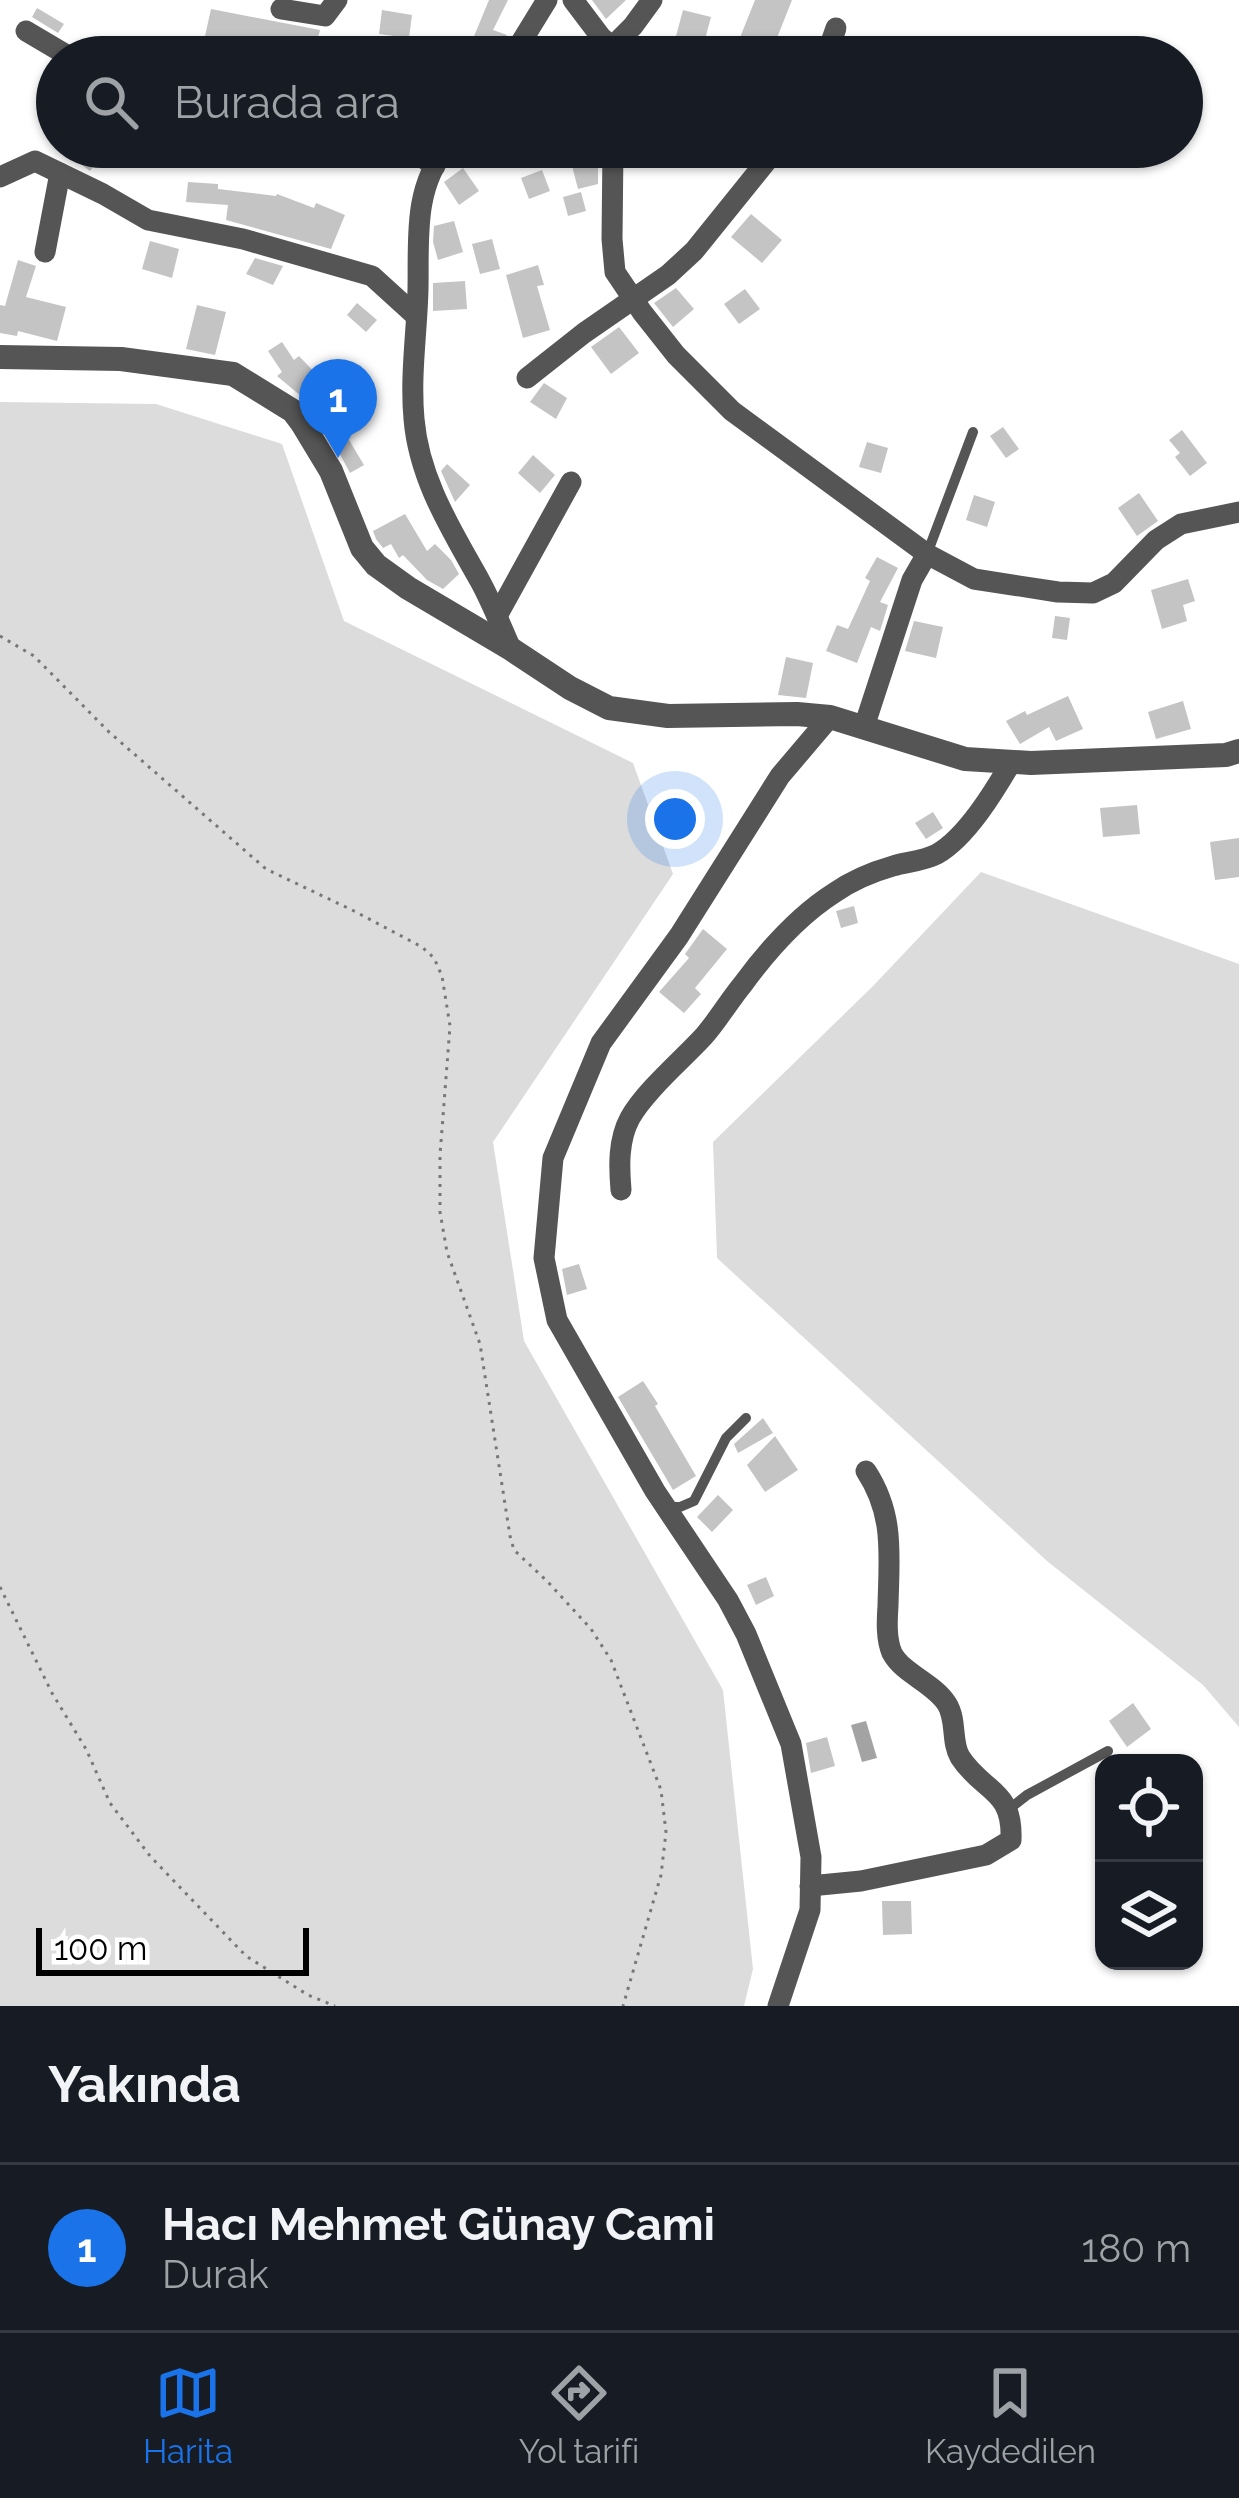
<!DOCTYPE html>
<html lang="tr">
<meta charset="utf-8">
<style>
body{margin:0;font-family:Raleway,sans-serif;background:#242831;color:#f1f3f6}
.controls{position:absolute;right:36px;bottom:36px;display:grid;overflow:hidden;border-radius:24px;box-shadow:0 3px 9px #0004}
.controls button{width:108px;height:108px;display:grid;place-items:center;padding:0;border:0;border-bottom:3px solid #363941;background:#171b24;color:#f1f3f6;font:60px sans-serif}
.scale{position:absolute;left:36px;bottom:30px;width:273px;box-sizing:border-box;padding-left:12px;border:6px solid #000;border-top:0;font-size:33px;line-height:42px;white-space:nowrap;color:#000;-webkit-text-stroke:9px #fff;paint-order:stroke}
.you{position:absolute;left:675px;top:819px;width:42px;height:42px;margin:-30px;border:9px solid #fff;border-radius:50%;background:#1a73e8;box-shadow:0 0 0 18px #1a73e833}
.badge{display:grid;place-items:center;width:78px;height:78px;border-radius:50%;background:#1a73e8;color:#fff;font-size:39px;font-weight:700}
.pin{position:absolute;translate:-50% -99px;filter:drop-shadow(0 3px 6px #0008)}
.pin::after{content:'';position:absolute;top:63px;width:42px;height:36px;background:inherit;clip-path:polygon(0 0,100% 0,50% 100%)}
.list{margin:0;padding:0;list-style:none}
h2{display:flex;justify-content:space-between;align-items:center;height:156px;margin:0;padding:0 48px;font-size:51px}
h2 small{font-size:39px;font-weight:400;color:#9ea1a6}
.list li{display:grid;grid-template-columns:78px 1fr auto;gap:36px;align-items:center;box-sizing:border-box;height:168px;padding:0 48px;border-top:3px solid #363941}
.list b{display:block;font-size:45px;white-space:nowrap}
.list p{margin:0;font-size:39px;white-space:nowrap;color:#9ea1a6}
.list em{font-size:39px;font-style:normal;color:#9ea1a6}
.icon{flex:none;width:66px;height:66px;fill:none;stroke:currentColor;stroke-width:2;stroke-linecap:round;stroke-linejoin:round}
.map{position:relative;flex:none;width:1239px;height:2006px;overflow:hidden}
.search{position:absolute;background:#171b24;box-shadow:0 3px 9px #0004;left:36px;right:36px;top:36px;height:132px;display:flex;align-items:center;gap:30px;box-sizing:border-box;padding:0 42px;border-radius:66px;color:#9ea1a6;font-size:45px}
.sheet{height:324px;background:#171b24}
nav{display:flex;justify-content:space-around;align-items:center;box-sizing:border-box;height:168px;border-top:3px solid #363941;background:#171b24;font-size:33px;color:#9ea1a6}
nav a{display:grid;justify-items:center;gap:6px}
nav .on{color:#1a73e8}
.map>svg:first-child{display:block}
.green{fill:#dcdcdc}
.water{fill:#a3a3a3}
.building{fill:#c4c4c4}
.lines{fill:none;stroke-linecap:round;stroke-linejoin:round}
.path{stroke:#777;stroke-width:3;stroke-dasharray:3 6;stroke-linecap:butt}
.service{stroke:#555;stroke-width:10}
.minor{stroke:#555;stroke-width:21}
.tertiary{stroke:#555;stroke-width:24}
</style>
<div class="map">
<svg width="1239" height="2006" viewBox="0 0 1239 2006">
<rect width="100%" height="100%" fill="#fff"/>
<g class="green">
<polygon points="0,402 156,404 282,444 344,621 633,763 673,874 493,1142 524,1341 723,1690 753,1969 744,2006 0,2006"/>
<polygon points="981,872 1239,964 1239,1727 1203,1685 1047,1561 717,1258 713,1142 873,986"/>
</g>
<polygon class="water" points="866,1721 877,1758 862,1762 851,1725"/>
<g class="building">
<polygon points="489,0 508,0 493,30 507,35 499,51 472,41"/>
<polygon points="592,0 626,0 606,19"/>
<polygon points="755,0 792,0 775,43 807,57 754,57 735,50"/>
<polygon points="37,8 64,24 58,33 32,17"/>
<polygon points="211,9 320,30 315,50 306,48 304,57 285,53 285,50 205,36"/>
<polygon points="382,10 412,15 409,38 379,34"/>
<polygon points="683,10 711,17 704,43 676,36"/>
<polygon points="58,147 108,147 90,171"/>
<polygon points="598,147 598,184 578,189 569,154"/>
<polygon points="463,168 479,191 459,205 444,182"/>
<polygon points="542,170 550,191 529,199 521,178"/>
<polygon points="188,182 218,184 218,189 276,196 277,194 314,208 316,203 345,215 331,249 226,220 228,205 186,202"/>
<polygon points="581,192 586,211 568,216 563,197"/>
<polygon points="751,214 782,240 762,263 731,237"/>
<polygon points="454,221 463,252 438,260 433,242 434,226"/>
<polygon points="492,239 500,269 480,274 472,244"/>
<polygon points="150,241 179,249 172,278 142,269"/>
<polygon points="255,258 283,266 273,285 246,274"/>
<polygon points="18,260 36,266 26,297 66,307 57,341 18,331 17,336 0,333 0,305 5,306"/>
<polygon points="538,265 544,285 537,286 550,330 523,338 506,275"/>
<polygon points="465,281 467,309 433,311 433,283"/>
<polygon points="676,288 694,309 673,327 654,303"/>
<polygon points="745,289 760,309 739,324 724,304"/>
<polygon points="357,303 377,320 366,332 347,315"/>
<polygon points="197,305 226,312 215,355 186,349"/>
<polygon points="619,327 639,353 611,374 591,347"/>
<polygon points="282,342 294,360 299,356 320,378 301,396 277,376 282,372 268,351"/>
<polygon points="544,383 567,398 556,419 530,402"/>
<polygon points="339,394 346,414 322,423 314,403"/>
<polygon points="1003,427 1019,449 1006,458 990,436"/>
<polygon points="1182,430 1207,463 1190,476 1175,457 1180,453 1169,440"/>
<polygon points="349,440 364,465 350,473 336,447"/>
<polygon points="867,442 888,448 881,473 859,467"/>
<polygon points="533,455 555,475 540,493 518,473"/>
<polygon points="447,464 470,485 455,502 441,471"/>
<polygon points="1139,493 1158,521 1137,536 1118,508"/>
<polygon points="974,495 995,502 987,527 966,520"/>
<polygon points="405,514 427,551 435,544 451,560 459,574 443,589 427,580 403,555 399,558 391,544 383,548 376,539 373,531"/>
<polygon points="877,557 898,568 880,602 888,605 880,631 871,627 857,663 826,651 837,625 848,629 870,581 865,578"/>
<polygon points="1188,579 1195,601 1183,605 1187,621 1162,629 1151,590"/>
<polygon points="1055,616 1070,618 1067,640 1052,638"/>
<polygon points="914,621 943,627 936,658 905,651"/>
<polygon points="786,657 813,663 806,698 778,695"/>
<polygon points="1068,696 1083,729 1056,741 1049,727 1020,744 1006,721 1025,711 1027,715"/>
<polygon points="1183,701 1191,729 1156,739 1148,712"/>
<polygon points="1137,805 1140,834 1103,837 1100,808"/>
<polygon points="933,812 943,828 926,839 915,823"/>
<polygon points="1239,838 1239,877 1215,880 1210,842"/>
<polygon points="854,906 858,923 841,928 836,911"/>
<polygon points="703,929 727,949 695,988 701,994 684,1013 659,992 689,958 685,954"/>
<polygon points="579,1264 587,1289 567,1295 562,1269"/>
<polygon points="643,1381 658,1404 655,1406 696,1476 673,1490 618,1397"/>
<polygon points="763,1418 773,1433 738,1453 734,1444"/>
<polygon points="775,1436 798,1470 765,1492 747,1465"/>
<polygon points="718,1495 733,1510 712,1532 697,1517"/>
<polygon points="766,1577 774,1596 756,1605 747,1585"/>
<polygon points="1133,1703 1151,1729 1127,1747 1109,1721"/>
<polygon points="827,1737 835,1766 811,1773 806,1743"/>
<polygon points="882,1901 911,1901 912,1934 883,1935"/>
</g>
<g class="lines">
<g class="path">
<polyline points="0,636 34,656 109,732 266,869 354,911 422,947 434,958 442,976 450,1026 440,1155 440,1212 447,1252 480,1344 510,1536 514,1550 548,1582 591,1629 611,1660 661,1790 666,1832 661,1875 623,2006"/>
<polyline points="0,1587 52,1693 86,1749 110,1803 150,1856 246,1956 308,1995 335,2006"/>
</g>
<g class="service">
<polyline points="927,554 973,432"/>
<polyline points="666,1507 680,1507 694,1501 726,1438 746,1418"/>
<polyline points="1008,1810 1027,1795 1108,1751"/>
</g>
<g class="minor">
<polyline points="573,0 601,37 612,47"/>
<polyline points="281,9 325,16 337,0"/>
<polyline points="26,31 70,57"/>
<polyline points="512,57 547,0"/>
<polyline points="613,57 612,47 633,26 652,0"/>
<polyline points="826,57 836,28"/>
<polyline points="407,147 435,166"/>
<path d="M447 147C413 189 419 238 418 289 417 332 410 375 414 419 419 479 451 529 480 581 492 603 501 626 511 649"/>
<polyline points="613,147 612,239 615,272 642,312 676,355 732,411 927,554 974,579 1058,592 1093,593 1114,583 1156,540 1181,524 1239,512"/>
<polyline points="0,177 35,161 103,194 148,220 243,239 372,276 416,316"/>
<polyline points="45,252 60,173"/>
<polyline points="527,378 584,333 668,275 694,251 778,147"/>
<polyline points="497,616 571,482"/>
<polyline points="864,727 912,580 927,554"/>
<path d="M621 1190C619 1167 618 1140 630 1118 645 1091 683 1059 704 1036 718 1020 729 1001 743 984 768 950 798 916 834 893 851 881 872 872 893 866 906 862 924 861 937 854 967 837 995 790 1012 761"/>
<path d="M810 1886 861 1881 986 1855 1011 1840C1013 1788 983 1793 960 1757 951 1742 957 1720 947 1704 934 1683 903 1674 892 1653 886 1639 887 1621 888 1606 889 1556 895 1515 866 1471"/>
<polyline points="778,2006 810,1910 811,1857 791,1744 746,1634 728,1600 655,1491 557,1320 544,1258 553,1158 601,1043 679,936 780,776 830,717"/>
</g>
<polyline class="tertiary" points="0,357 121,359 233,374 293,411 302,423 331,471 362,548 376,565 408,588 511,649 570,688 609,708 668,716 797,714 830,717 965,759 1031,763 1226,755 1239,751"/>
</g>
</svg>
<div class="controls">
<button><svg class="icon" aria-label="locate" viewBox="0 0 24 24"><circle cx="12" cy="12" r="6"/><path d="M12 2v4M12 18v4M2 12h4M18 12h4"/></svg></button>
<button><svg class="icon" aria-label="layers" viewBox="0 0 24 24"><path d="M12 4l9 5-9 5-9-5zM3 14l9 5 9-5"/></svg></button>
</div>
<div class="scale">100 m</div>
<div class="you"></div>
<div class="pin badge" style="left:338px;top:458px">1</div>
<div class="search"><svg class="icon" aria-label="search" viewBox="0 0 24 24"><circle cx="10" cy="10" r="6"/><path d="M15 15l6 6"/></svg>Burada ara</div>
</div>
<section class="sheet">
<h2>Yakında<small></small></h2>
<ul class="list">
<li><span class="badge">1</span><div><b>Hacı Mehmet Günay Cami</b><p>Durak</p></div><em>180 m</em></li>
</ul>
</section>
<nav>
<a class="on"><svg class="icon" aria-label="map" viewBox="0 0 24 24"><path d="M3 6l6-2 6 2 6-2v14l-6 2-6-2-6 2zM9 4v14M15 6v14"/></svg>Harita</a>
<a><svg class="icon" aria-label="directions" viewBox="0 0 24 24"><path d="M12 3l9 9-9 9-9-9zM9 14v-3h6M13 9l2 2-2 2"/></svg>Yol tarifi</a>
<a><svg class="icon" aria-label="saved" viewBox="0 0 24 24"><path d="M7 4h10v16l-5-4-5 4z"/></svg>Kaydedilen</a>
</nav>
